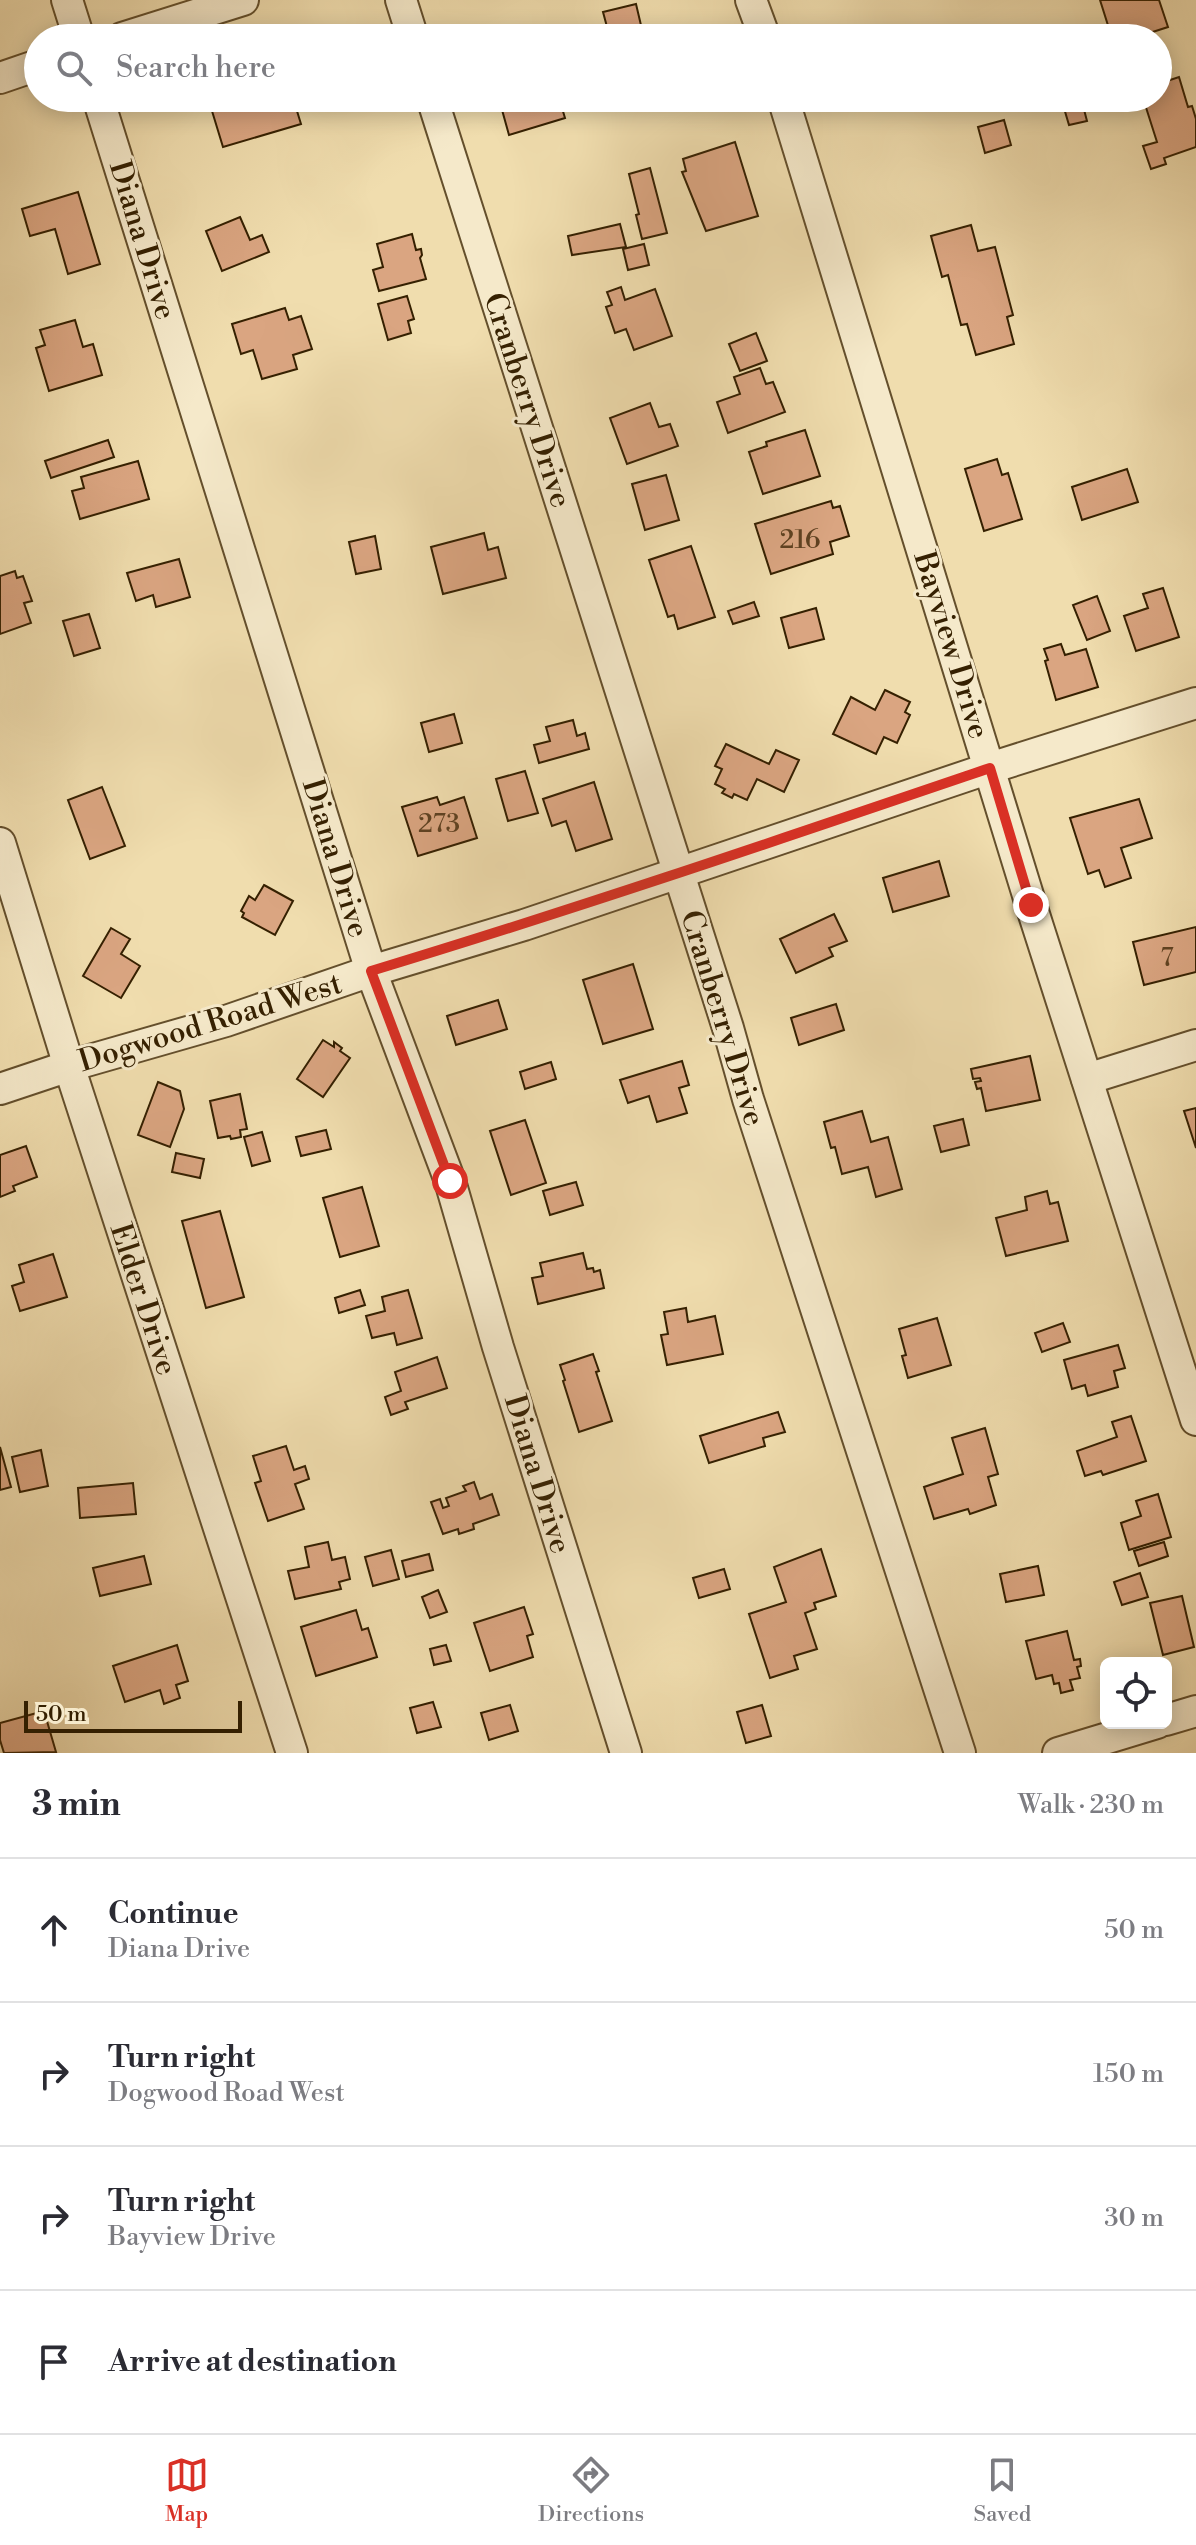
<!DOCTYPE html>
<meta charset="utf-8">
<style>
body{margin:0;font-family:"Libre Bodoni",serif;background:#f7f7f7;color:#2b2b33}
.controls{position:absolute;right:24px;bottom:24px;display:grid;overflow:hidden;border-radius:12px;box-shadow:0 4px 20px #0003}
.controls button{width:72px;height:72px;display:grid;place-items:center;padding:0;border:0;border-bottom:2px solid #e1e1e2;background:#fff;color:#2b2b33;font:40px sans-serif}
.scale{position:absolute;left:24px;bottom:20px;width:218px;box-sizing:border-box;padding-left:8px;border:4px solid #352001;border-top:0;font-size:22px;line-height:28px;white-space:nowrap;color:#352001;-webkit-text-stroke:6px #f5e9ca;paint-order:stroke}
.stop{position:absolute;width:24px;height:24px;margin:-18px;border:6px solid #d93025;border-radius:50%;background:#fff}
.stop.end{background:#d93025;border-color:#fff;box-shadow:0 2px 8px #0008}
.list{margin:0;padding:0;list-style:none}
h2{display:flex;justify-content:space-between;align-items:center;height:104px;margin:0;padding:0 32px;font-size:34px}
h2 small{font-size:26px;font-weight:400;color:#7c7c81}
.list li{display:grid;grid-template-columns:52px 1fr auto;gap:24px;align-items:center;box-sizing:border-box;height:144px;padding:0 32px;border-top:2px solid #e1e1e2}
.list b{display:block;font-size:30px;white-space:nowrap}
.list p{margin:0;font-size:26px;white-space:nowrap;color:#7c7c81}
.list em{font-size:26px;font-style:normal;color:#7c7c81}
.icon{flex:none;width:44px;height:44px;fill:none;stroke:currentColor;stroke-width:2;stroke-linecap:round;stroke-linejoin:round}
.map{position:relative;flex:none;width:1196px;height:1753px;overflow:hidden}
.search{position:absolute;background:#fff;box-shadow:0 4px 20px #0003;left:24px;right:24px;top:24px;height:88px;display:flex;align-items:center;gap:20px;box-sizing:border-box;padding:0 28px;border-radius:44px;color:#7c7c81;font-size:30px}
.sheet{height:680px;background:#fff}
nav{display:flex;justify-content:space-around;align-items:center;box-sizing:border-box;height:112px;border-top:2px solid #e1e1e2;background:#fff;font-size:22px;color:#7c7c81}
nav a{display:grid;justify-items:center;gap:4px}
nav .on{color:#d93025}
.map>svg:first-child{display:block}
.building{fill:#daa581;stroke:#352001;stroke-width:2}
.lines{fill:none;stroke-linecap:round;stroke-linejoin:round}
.minor-casing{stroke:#644f2c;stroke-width:34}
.minor{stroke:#f5e9ca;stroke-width:30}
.route{stroke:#d93025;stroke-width:10}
.labels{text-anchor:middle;stroke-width:6;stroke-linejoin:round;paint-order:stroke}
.number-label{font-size:26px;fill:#5e4121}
.street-label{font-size:30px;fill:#352001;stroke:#f5e9ca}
</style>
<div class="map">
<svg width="1196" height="1753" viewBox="0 0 1196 1753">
<rect width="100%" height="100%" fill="#f0ddae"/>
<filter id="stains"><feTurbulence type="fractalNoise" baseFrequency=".0025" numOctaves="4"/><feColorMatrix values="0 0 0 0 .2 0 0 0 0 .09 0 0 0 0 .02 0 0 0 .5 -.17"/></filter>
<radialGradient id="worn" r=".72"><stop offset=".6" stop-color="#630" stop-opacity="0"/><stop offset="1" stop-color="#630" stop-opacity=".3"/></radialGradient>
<g class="building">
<polygon points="1100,0 1159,0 1168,27 1134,38 1112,38"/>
<polygon points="636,4 644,38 610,38 603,12"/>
<polygon points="1179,77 1188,107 1192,106 1196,119 1196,147 1164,158 1166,164 1151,169 1143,146 1157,142 1143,98 1158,98 1158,84"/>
<polygon points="255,98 293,98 301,124 223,147 212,111"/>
<polygon points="504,98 559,98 565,118 509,135 499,99"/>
<polygon points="1061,98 1081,98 1087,121 1069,125"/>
<polygon points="1004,120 1011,145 985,153 978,127"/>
<polygon points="735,142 758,216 706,231 682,172 686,171 683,159"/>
<polygon points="650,168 667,233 642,239 636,215 639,214 629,174"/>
<polygon points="78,192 100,264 68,274 55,229 30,236 22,209"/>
<polygon points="240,217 250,240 262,235 269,252 222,271 206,231"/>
<polygon points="620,224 626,247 572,255 568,236"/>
<polygon points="971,225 978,251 995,247 1013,315 1007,317 1014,344 976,355 967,324 961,325 948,275 942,277 931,236"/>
<polygon points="412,234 416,250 421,249 422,255 420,258 426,279 379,291 373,270 383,267 377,244"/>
<polygon points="644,244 649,265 628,270 623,249"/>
<polygon points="621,287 625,300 655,289 672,336 634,350 626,329 615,333 606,307 612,305 607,292"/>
<polygon points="407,296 414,319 408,321 411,333 388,340 378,304"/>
<polygon points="285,308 289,320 301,316 312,349 293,355 297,369 262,379 253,350 241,354 232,324"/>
<polygon points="75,320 83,347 93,344 102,375 49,391 36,348 45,345 40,330"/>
<polygon points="756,333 767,361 740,371 729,344"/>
<polygon points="760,368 766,384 773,382 785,412 728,433 717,402 740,394 734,377"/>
<polygon points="650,403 659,427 670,424 678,446 627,464 610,418"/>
<polygon points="805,430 820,476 763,494 749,452 767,446 766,442"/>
<polygon points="108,440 114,457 51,478 45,461"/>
<polygon points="997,459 1002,475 1008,473 1022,519 984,531 965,469"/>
<polygon points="138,461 149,499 80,519 72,491 84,488 81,477"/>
<polygon points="1127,469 1138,502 1082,520 1072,487"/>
<polygon points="666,475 679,520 645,530 632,484"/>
<polygon points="831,501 833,508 840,506 849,536 830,542 833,554 771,574 755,524"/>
<polygon points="484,533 488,550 498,547 506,578 443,594 431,547"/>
<polygon points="375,536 381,569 356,574 349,542"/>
<polygon points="691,546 715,617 678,629 674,615 668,617 649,560"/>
<polygon points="179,559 190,597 156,607 153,595 136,601 127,573"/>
<polygon points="15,571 17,578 23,576 32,601 24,603 31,623 0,634 0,576"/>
<polygon points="1163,588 1179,637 1136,651 1124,616 1148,608 1143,594"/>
<polygon points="1097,596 1110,631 1087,640 1073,605"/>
<polygon points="754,602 759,616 733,624 728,611"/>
<polygon points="816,608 824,639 789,648 781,618"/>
<polygon points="89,614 100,648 74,656 63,621"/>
<polygon points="1061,644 1065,655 1086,649 1098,687 1056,700 1045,661 1048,660 1044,649"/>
<polygon points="885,690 910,702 905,712 910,715 897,743 884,737 876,754 833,734 851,697 875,710"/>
<polygon points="454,714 462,743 429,752 421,723"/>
<polygon points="573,720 577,736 585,733 589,749 539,763 534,745 550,741 546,727"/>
<polygon points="726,744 769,764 776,750 799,760 784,792 757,779 747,800 734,794 732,798 722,793 725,789 715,784 722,769 715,766"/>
<polygon points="525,771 538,813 508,821 496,779"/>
<polygon points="594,782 612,839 576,851 566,821 552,826 543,799"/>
<polygon points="102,787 125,846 90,859 68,800"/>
<polygon points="437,797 440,805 464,797 477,838 418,856 402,807"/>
<polygon points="1139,799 1152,838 1121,848 1131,878 1105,887 1099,870 1088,874 1070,818"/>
<polygon points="939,861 949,896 893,912 883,878"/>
<polygon points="264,885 293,901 275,935 242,917 244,913 241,911 249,896 255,900"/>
<polygon points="834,914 847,941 829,948 833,956 796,973 780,939"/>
<polygon points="1196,927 1196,972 1144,985 1133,942"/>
<polygon points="111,928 130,939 121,954 140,966 121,998 83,976"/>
<polygon points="633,964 653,1029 603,1044 583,980"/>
<polygon points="498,1000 507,1029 456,1045 447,1016"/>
<polygon points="836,1004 844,1030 799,1045 791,1018"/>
<polygon points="323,1040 334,1047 334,1042 342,1048 340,1051 350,1058 323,1097 297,1079"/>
<polygon points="1030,1056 1040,1100 986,1111 981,1088 977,1089 975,1082 981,1081 980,1078 973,1079 971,1069"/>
<polygon points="682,1061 689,1085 679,1088 687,1113 657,1122 649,1096 628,1103 620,1080"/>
<polygon points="551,1062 556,1079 525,1089 520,1072"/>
<polygon points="158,1082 180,1091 184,1109 170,1147 138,1135"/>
<polygon points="240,1094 247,1129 240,1130 241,1137 231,1139 230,1136 218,1138 210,1101"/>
<polygon points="1196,1108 1196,1148 1184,1111"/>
<polygon points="862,1111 871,1142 888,1137 902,1189 876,1197 868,1167 842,1174 835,1147 831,1148 824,1122"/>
<polygon points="963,1119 969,1145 941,1152 934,1126"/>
<polygon points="525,1120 546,1183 511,1195 490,1131"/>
<polygon points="326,1130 331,1149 301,1156 296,1137"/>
<polygon points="262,1132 270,1161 252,1166 244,1137"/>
<polygon points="26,1146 37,1177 13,1186 15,1191 0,1197 0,1155"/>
<polygon points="176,1153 204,1159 200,1178 172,1172"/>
<polygon points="576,1182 583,1205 550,1215 543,1191"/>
<polygon points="362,1187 379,1246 340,1257 323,1198"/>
<polygon points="1047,1191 1050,1204 1058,1202 1068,1241 1006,1256 996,1218 1027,1210 1025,1197"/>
<polygon points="220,1211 244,1297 206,1308 182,1221"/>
<polygon points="583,1253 587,1269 593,1268 594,1272 600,1270 604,1288 538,1304 532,1278 543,1276 540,1263"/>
<polygon points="53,1254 67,1297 20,1311 12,1286 24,1282 19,1265"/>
<polygon points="360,1290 365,1305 339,1313 335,1298"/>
<polygon points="408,1290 422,1338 397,1345 394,1333 372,1338 366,1316 385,1311 382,1297"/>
<polygon points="686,1308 688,1322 715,1316 723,1354 667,1365 661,1335 668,1334 664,1312"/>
<polygon points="937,1318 951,1365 908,1378 902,1356 906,1355 899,1329"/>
<polygon points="1063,1323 1070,1342 1042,1352 1035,1333"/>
<polygon points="1118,1345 1125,1368 1114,1371 1118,1387 1088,1396 1085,1385 1072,1389 1064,1360"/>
<polygon points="593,1354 599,1371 596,1372 612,1421 579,1432 563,1381 565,1380 560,1365"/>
<polygon points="437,1357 447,1388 405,1402 408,1409 391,1415 385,1397 401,1391 395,1372"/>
<polygon points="778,1412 785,1432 763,1438 765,1446 709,1463 700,1436"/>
<polygon points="1131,1416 1146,1461 1103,1475 1101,1471 1085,1476 1077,1451 1117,1437 1112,1422"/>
<polygon points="985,1428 998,1474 988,1477 996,1505 970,1514 968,1509 934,1519 924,1487 963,1474 952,1438"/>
<polygon points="286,1446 294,1470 305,1466 309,1479 295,1484 304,1509 268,1521 255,1483 261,1481 253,1456"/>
<polygon points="0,1447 11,1487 0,1490"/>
<polygon points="41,1450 48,1486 20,1492 12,1457"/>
<polygon points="474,1482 480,1499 492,1494 499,1515 473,1524 474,1529 459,1534 458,1529 443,1534 431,1502 440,1499 443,1508 449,1506 446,1498 466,1491 463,1486"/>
<polygon points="133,1483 136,1514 80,1518 78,1488"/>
<polygon points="1158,1494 1171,1537 1129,1550 1121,1523 1141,1516 1136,1501"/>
<polygon points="328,1542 332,1560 345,1557 350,1579 339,1582 341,1589 295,1599 288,1571 309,1567 305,1547"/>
<polygon points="1164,1542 1168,1556 1139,1566 1134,1551"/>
<polygon points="821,1549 836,1596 814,1603 816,1609 805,1613 817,1649 794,1656 798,1669 770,1678 749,1614 786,1602 774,1567"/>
<polygon points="391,1550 399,1579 373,1586 365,1557"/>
<polygon points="429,1554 433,1570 406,1577 402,1561"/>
<polygon points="144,1556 151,1584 100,1596 93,1568"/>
<polygon points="1038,1566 1044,1595 1006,1602 1000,1574"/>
<polygon points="724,1569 730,1589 699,1598 693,1578"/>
<polygon points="1140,1573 1148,1597 1122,1605 1114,1582"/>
<polygon points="438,1590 447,1612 430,1618 422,1597"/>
<polygon points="1182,1596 1194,1647 1163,1655 1150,1603"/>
<polygon points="524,1607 533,1634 527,1636 533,1657 490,1671 474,1623"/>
<polygon points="356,1610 362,1630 368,1628 377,1657 316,1676 301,1627"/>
<polygon points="1067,1631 1074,1660 1080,1659 1081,1666 1077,1667 1080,1678 1070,1680 1073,1690 1061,1693 1059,1683 1054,1684 1052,1675 1036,1679 1026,1641"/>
<polygon points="177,1645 188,1681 176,1685 180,1698 164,1704 160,1690 125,1702 113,1666"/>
<polygon points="446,1645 451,1661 434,1665 430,1649"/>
<polygon points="433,1702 441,1727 417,1733 410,1708"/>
<polygon points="510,1705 518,1731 489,1740 481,1713"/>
<polygon points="762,1705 771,1736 746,1743 737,1712"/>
<polygon points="44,1711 56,1752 4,1753 0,1740 0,1723"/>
</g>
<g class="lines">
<defs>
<g id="minor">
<polyline points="67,0 79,38"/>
<polyline points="401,0 413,38"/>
<polyline points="751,0 765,38"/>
<polyline points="122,38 243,0"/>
<polyline points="0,78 38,65"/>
<polyline points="98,98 371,971 450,1181 498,1347 626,1753"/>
<polyline points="432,98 728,1028 748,1099 960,1753"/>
<polyline points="783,98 1031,905 1196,1420"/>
<polyline points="0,843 69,1066 292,1753"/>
<polyline points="1087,1079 1196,1045"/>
<polyline points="0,1089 69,1066 226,1021 371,971 524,925 990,768 1196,703"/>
<polyline points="1166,1720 1196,1711"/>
<polyline points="1058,1753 1157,1723"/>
</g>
</defs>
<use href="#minor" class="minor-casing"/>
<use href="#minor" class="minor"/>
</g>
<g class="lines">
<path class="route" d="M450 1181 371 971C579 908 784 838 990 768L1031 905"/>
</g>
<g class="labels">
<g class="number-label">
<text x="800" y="548">216</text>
<text x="439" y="832">273</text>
<text x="1167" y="966">7</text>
</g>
<g class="street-label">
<text transform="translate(143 240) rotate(73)" y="10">Diana Drive</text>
<text transform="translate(528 400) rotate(72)" y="10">Cranberry Drive</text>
<text transform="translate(952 645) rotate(73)" y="10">Bayview Drive</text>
<text transform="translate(336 858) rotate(73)" y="10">Diana Drive</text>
<text transform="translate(723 1018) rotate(73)" y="10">Cranberry Drive</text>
<text transform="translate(210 1022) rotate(-17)" y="10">Dogwood Road West</text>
<text transform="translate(144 1299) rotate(72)" y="10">Elder Drive</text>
<text transform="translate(538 1474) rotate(73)" y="10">Diana Drive</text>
</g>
</g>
<rect width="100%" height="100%" filter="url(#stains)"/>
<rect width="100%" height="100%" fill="url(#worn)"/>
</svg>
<div class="controls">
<button><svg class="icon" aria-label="locate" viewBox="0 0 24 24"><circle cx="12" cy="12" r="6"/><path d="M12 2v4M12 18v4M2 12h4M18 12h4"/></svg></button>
</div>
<div class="scale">50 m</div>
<div class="stop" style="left:450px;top:1181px"></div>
<div class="stop end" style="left:1031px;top:905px"></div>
<div class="search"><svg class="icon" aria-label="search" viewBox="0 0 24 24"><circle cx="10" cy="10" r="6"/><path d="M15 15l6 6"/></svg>Search here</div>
</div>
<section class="sheet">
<h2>3 min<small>Walk · 230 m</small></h2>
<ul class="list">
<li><svg class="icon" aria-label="ahead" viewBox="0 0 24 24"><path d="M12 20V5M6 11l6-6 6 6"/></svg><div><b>Continue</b><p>Diana Drive</p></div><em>50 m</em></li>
<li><svg class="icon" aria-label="right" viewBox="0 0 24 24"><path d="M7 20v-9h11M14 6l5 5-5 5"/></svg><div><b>Turn right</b><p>Dogwood Road West</p></div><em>150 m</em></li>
<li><svg class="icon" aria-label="right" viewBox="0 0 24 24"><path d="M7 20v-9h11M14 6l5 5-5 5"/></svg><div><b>Turn right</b><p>Bayview Drive</p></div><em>30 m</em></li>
<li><svg class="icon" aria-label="arrive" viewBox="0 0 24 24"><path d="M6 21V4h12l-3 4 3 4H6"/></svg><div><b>Arrive at destination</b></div></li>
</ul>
</section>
<nav>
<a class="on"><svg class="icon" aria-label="map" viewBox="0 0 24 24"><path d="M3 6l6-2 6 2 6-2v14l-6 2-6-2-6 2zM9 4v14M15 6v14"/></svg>Map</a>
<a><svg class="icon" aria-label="directions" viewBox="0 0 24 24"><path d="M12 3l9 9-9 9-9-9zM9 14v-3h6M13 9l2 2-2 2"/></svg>Directions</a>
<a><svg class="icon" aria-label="saved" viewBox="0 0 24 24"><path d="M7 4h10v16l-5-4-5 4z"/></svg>Saved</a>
</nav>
